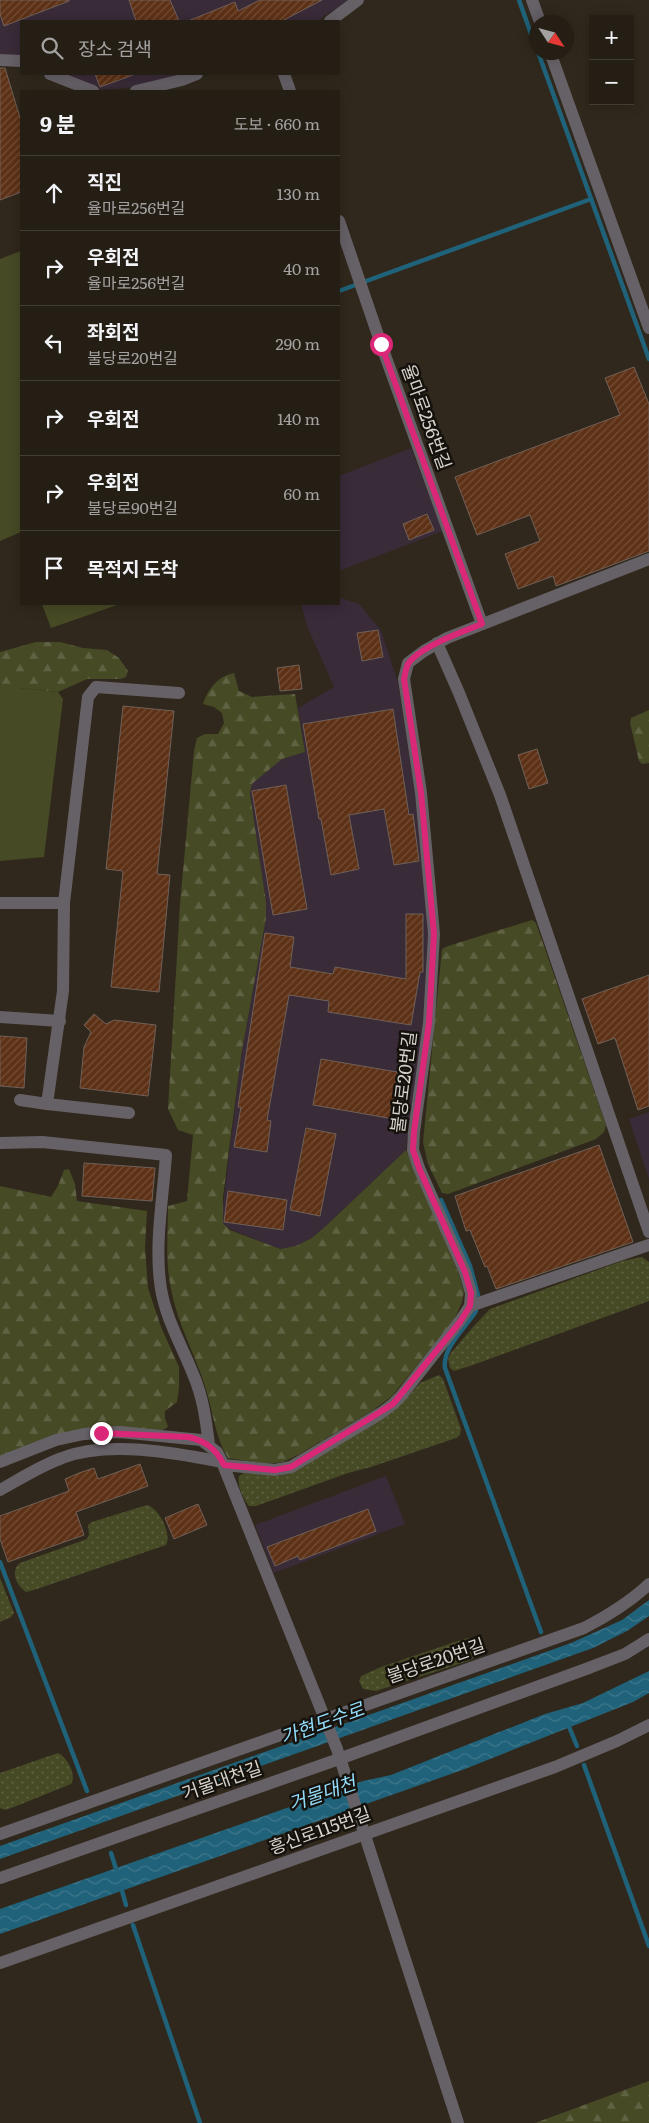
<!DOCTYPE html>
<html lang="ko">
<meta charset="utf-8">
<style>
body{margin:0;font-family:Literata,"Noto Sans KR",serif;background:#2c271e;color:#f1f3f6}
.controls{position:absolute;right:15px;top:15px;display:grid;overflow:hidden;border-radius:0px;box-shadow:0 2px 12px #0003}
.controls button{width:45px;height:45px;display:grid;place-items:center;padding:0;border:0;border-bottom:1px solid #413c34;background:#241e15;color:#f1f3f6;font:25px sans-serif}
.compass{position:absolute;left:529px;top:15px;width:45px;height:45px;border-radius:50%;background:#241e15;box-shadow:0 2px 12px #0003;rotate:126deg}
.stop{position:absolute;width:15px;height:15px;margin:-11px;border:4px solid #db2777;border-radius:50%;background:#fff}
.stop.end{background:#db2777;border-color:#fff;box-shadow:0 1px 5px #0008}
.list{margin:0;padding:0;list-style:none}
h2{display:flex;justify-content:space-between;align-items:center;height:65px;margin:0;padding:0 20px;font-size:21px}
h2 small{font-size:16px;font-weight:400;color:#a3a2a0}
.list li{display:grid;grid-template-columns:32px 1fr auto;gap:15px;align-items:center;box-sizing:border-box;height:75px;padding:0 20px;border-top:1px solid #413c34}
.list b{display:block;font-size:19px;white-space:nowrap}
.list p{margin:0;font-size:16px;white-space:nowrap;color:#a3a2a0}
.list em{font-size:16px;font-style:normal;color:#a3a2a0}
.icon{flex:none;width:28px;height:28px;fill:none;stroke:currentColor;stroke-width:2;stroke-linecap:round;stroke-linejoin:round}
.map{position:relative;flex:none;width:649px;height:2123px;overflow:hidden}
.search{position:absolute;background:#241e15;box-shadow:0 2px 12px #0003;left:20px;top:20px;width:320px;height:55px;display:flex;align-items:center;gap:12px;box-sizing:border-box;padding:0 18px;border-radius:0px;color:#a3a2a0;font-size:19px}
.panel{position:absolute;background:#241e15;box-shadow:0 2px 12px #0003;left:20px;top:90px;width:320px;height:515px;border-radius:0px}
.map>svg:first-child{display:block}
.industrial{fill:#392b38}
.grass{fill:url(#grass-dots)}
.forest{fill:url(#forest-firs)}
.pitch{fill:#464a25}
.water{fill:url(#water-waves)}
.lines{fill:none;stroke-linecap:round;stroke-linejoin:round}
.stream{stroke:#1f6279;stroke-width:4.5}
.building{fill:url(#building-hatch);stroke:#706058}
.minor{stroke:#666167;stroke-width:12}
.route{stroke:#db2777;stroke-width:6}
.labels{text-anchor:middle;stroke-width:5;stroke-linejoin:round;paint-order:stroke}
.street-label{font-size:18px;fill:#d6d1c9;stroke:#15110c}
.water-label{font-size:19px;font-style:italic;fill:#93dcfb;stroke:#15110c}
</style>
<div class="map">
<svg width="649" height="2123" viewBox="0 0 649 2123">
<defs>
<pattern id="grass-dots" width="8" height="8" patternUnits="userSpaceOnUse" patternTransform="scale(1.25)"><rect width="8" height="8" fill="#464a25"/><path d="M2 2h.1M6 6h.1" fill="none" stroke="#606343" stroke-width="1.8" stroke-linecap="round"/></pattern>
<pattern id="forest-firs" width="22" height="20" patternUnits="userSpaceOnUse" patternTransform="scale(1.25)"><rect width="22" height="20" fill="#464a25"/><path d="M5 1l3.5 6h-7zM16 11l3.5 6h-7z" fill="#606343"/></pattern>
<pattern id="water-waves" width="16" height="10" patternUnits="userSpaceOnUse" patternTransform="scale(1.25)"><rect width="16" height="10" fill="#1f6279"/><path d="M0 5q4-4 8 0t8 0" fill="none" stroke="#3f778b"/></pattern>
<pattern id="building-hatch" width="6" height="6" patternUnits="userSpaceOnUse" patternTransform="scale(1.25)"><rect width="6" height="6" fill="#5d3116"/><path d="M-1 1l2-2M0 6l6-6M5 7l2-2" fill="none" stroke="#744e37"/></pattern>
</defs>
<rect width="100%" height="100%" fill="#30281c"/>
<g class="industrial">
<polygon points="0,0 349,0 317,21 21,21 21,58 0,56"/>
<polygon points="56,74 186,74 141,87 97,90"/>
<polygon points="411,448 443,531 339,571 339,476"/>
<polygon points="339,597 359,604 381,630 398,683 416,800 425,878 428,934 423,1028 406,1150 327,1225 312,1238 296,1246 280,1249 230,1229 223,1223 222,1214 241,1056 266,918 266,902 250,793 252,784 282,759 305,752 298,708 334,687 307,626 301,604 339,604"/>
<polygon points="649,1112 649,1179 629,1119"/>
<polygon points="386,1476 405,1524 274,1573 255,1525"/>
</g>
<g class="grass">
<polygon points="642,1257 649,1262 649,1301 473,1365 454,1371 450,1368 448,1359 451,1353 472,1328 490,1309 622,1261"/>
<path d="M439 1375 443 1379 461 1429 460 1435 456 1438 371 1467 348 1473 256 1506H249C243 1498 237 1486 239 1476L244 1473 279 1476 298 1470 405 1400 420 1383Z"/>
<path d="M147 1505C159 1508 172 1534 166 1545L34 1590 26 1592C16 1585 10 1571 20 1563L87 1539 89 1535 88 1525 92 1522Z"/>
<polygon points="0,1578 14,1613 11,1617 0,1622"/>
<polygon points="470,1638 476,1644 479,1653 477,1656 468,1661 376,1691 363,1689 359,1681 361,1676 381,1667 464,1639"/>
<path d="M58 1753C67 1757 77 1775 71 1784L14 1807 5 1810 0 1808V1773Z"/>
</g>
<g class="forest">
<polygon points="36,642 60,642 83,648 107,650 119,658 128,671 126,677 120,679 87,679 58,692 19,688 0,688 0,652"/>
<path d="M234 673 239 691 252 697 295 694 305 752 282 759 252 784 250 793 266 902V918L241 1056 223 1197V1223L230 1230 280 1249 296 1246 312 1238 327 1225 406 1150 459 1274 464 1292 462 1302 454 1320 392 1396 372 1411 298 1455 283 1462 266 1464 228 1458C215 1437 213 1411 205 1386 195 1354 177 1323 171 1289 165 1262 168 1233 168 1206L187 1201 193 1135 178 1130 168 1109 180 904 194 751 197 738 205 734H218L224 723 222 713 214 707 203 704C208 689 218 676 234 673Z"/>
<polygon points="649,710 649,763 642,764 639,761 630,723 631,718"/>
<polygon points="532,920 536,923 606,1125 604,1132 596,1139 448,1194 442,1193 428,1164 423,1142 442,949 448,946"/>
<polygon points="69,1169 75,1184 77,1201 147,1211 145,1248 148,1288 161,1327 179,1367 179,1388 177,1402 165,1411 165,1418 168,1427 161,1431 134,1429 0,1456 0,1186 51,1197 58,1186 64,1170"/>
<polygon points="649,2081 649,2123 535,2123"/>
</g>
<g class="pitch">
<polygon points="21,251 21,532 0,541 0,259"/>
<polygon points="42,604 120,604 51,628"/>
<polygon points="0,688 19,688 58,692 63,699 44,857 0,861"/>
</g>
<g class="water">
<polygon points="649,1600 649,1616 627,1631 593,1648 0,1859 0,1846 571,1643 622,1620"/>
<polygon points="649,1671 649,1693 633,1702 465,1769 0,1934 0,1909 363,1781 391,1775 545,1714 583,1703"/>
</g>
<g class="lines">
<g class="stream">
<polyline points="519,0 536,48"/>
<polyline points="538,52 649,359"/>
<polyline points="339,291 591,199"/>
<polyline points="441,1200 470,1266 478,1295"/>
<path d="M476 1311C466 1327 442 1348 445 1368L541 1632"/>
<polyline points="0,1562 87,1791"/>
<polyline points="567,1722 577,1746"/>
<polyline points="584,1765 649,1946"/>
<polyline points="111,1853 117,1872"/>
<polyline points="121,1887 126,1905"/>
<polyline points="133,1925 200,2123"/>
</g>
</g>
<g class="building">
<polygon points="0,0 69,0 69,1 4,26 0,14"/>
<polygon points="129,0 170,0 179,21 136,21"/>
<polygon points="260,0 322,0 282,21 188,21 235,2 238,11"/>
<polygon points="0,68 5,68 21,121 21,192 0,200"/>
<polygon points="95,74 132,74 133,75 100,87"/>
<polygon points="634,367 649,404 649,551 556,586 553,576 518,589 505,554 540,541 530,515 477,535 455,477 620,415 605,378"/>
<polygon points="427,514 434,530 409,540 403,524"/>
<polygon points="378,630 383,657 362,661 357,633"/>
<polygon points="299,665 302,689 280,691 277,668"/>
<polygon points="123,706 174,711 157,874 170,875 159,992 111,987 123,871 106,869"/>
<polygon points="393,709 409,815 413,814 419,861 394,865 384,809 349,815 359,869 331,875 321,819 319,819 303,724"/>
<polygon points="537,749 548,783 529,789 518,755"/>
<polygon points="286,785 307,909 273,915 252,791"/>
<polygon points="406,914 423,914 423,972 420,972 411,1025 328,1012 329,1001 289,995 267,1120 271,1121 267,1152 234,1147 241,1107 238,1107 265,933 294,937 290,967 333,974 335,967 406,979"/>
<polygon points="649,975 649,1106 638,1110 615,1038 598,1044 582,999"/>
<polygon points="94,1014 106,1024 114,1020 156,1025 148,1096 80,1088 84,1047 91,1032 84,1025"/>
<polygon points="0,1036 27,1038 24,1088 0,1086"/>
<polygon points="321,1059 403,1073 394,1119 313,1105"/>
<polygon points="306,1128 336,1134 320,1216 290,1210"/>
<polygon points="599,1145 633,1242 496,1289 487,1266 485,1267 470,1230 466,1231 455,1196"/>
<polygon points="84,1163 155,1168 152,1201 82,1196"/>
<polygon points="228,1191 287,1200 283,1230 224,1222"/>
<polygon points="140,1464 148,1486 76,1512 84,1535 8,1562 0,1539 0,1516 69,1491 65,1479 79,1473 94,1468 98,1479"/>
<polygon points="198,1504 207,1525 174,1539 165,1518"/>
<polygon points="368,1509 376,1531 300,1560 298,1556 275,1566 267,1547"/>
</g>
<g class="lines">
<g class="minor">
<polyline points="532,0 540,22"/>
<polyline points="330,21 358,0"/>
<polyline points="550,52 649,328"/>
<polyline points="0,60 21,61"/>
<polyline points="50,74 93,91"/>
<polyline points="284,74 290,91"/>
<polyline points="136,91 182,80 197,74"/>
<polyline points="339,221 381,344 482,624"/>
<polyline points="437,643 459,693 500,795 649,1232"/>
<polyline points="0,903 64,903"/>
<polyline points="0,1017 60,1021"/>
<polyline points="20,1100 47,1104"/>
<polyline points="129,1113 47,1104 63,991 64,903 88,697 96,687 179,693"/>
<path d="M0 1143 42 1142 166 1155C163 1198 154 1246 161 1289 166 1319 182 1346 193 1374 203 1397 206 1420 209 1445"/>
<polyline points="470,1306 649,1245"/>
<polyline points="0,1462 56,1440 84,1434 120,1432 201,1440 217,1452 222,1462"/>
<polyline points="224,1465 275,1470 291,1467 381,1413 393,1404 401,1396 460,1321 470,1306 471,1293 465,1272 419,1168 413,1150 414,1132 429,1023 434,934 421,793 404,679 408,663 424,651 447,638 649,559"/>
<path d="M0 1490C20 1479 40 1466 62 1458 108 1440 175 1453 222 1462L337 1749 458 2123"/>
<path d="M0 1834 584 1628C607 1616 629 1603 649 1584"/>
<polyline points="0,1878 339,1759 586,1669 625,1654 649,1639"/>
<polyline points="0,1963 555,1767 617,1741 649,1725"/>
</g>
</g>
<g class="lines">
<path class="route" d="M101 1433 188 1437C206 1441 216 1449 224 1465L275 1470 291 1467 393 1404 460 1322 470 1306 471 1293 465 1272 419 1168 413 1150 414 1132 429 1023 434 934 421 793 404 679C405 675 406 668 408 664 419 647 464 631 482 624L381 344"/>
</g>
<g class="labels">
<g class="street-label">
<text transform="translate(426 417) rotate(70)" y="6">율마로256번길</text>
<text transform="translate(404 1082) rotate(-83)" y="6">불당로20번길</text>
<text transform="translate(436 1661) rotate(-19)" y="6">불당로20번길</text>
<text transform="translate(222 1781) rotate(-19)" y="6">거물대천길</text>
<text transform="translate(320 1831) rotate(-20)" y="6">흥신로115번길</text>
</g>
<g class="water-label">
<text transform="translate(322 1723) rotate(-20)" y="7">가현도수로</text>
<text transform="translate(322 1793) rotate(-19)" y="7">거물대천</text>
</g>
</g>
</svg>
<div class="controls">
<button>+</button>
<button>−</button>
</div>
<svg class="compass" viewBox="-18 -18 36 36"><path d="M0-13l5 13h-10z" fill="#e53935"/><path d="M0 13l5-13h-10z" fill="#a3a2a0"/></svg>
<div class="stop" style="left:381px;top:344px"></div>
<div class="stop end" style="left:101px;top:1433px"></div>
<div class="search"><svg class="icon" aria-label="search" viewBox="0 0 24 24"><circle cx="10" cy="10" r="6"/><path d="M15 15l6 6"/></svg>장소 검색</div>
<section class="panel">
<h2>9 분<small>도보 · 660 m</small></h2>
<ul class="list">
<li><svg class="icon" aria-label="ahead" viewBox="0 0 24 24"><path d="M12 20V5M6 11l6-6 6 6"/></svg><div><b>직진</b><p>율마로256번길</p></div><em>130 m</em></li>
<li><svg class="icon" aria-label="right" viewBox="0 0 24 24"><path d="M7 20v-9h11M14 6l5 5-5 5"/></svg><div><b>우회전</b><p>율마로256번길</p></div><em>40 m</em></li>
<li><svg class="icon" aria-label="left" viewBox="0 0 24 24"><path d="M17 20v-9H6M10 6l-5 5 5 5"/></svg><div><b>좌회전</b><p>불당로20번길</p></div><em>290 m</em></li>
<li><svg class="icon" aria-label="right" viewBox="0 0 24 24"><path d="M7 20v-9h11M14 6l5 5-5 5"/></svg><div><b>우회전</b></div><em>140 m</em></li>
<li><svg class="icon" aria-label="right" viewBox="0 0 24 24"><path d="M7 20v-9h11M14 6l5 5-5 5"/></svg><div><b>우회전</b><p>불당로90번길</p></div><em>60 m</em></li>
<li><svg class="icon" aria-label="arrive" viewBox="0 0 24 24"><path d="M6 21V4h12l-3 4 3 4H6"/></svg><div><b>목적지 도착</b></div></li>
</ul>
</section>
</div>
